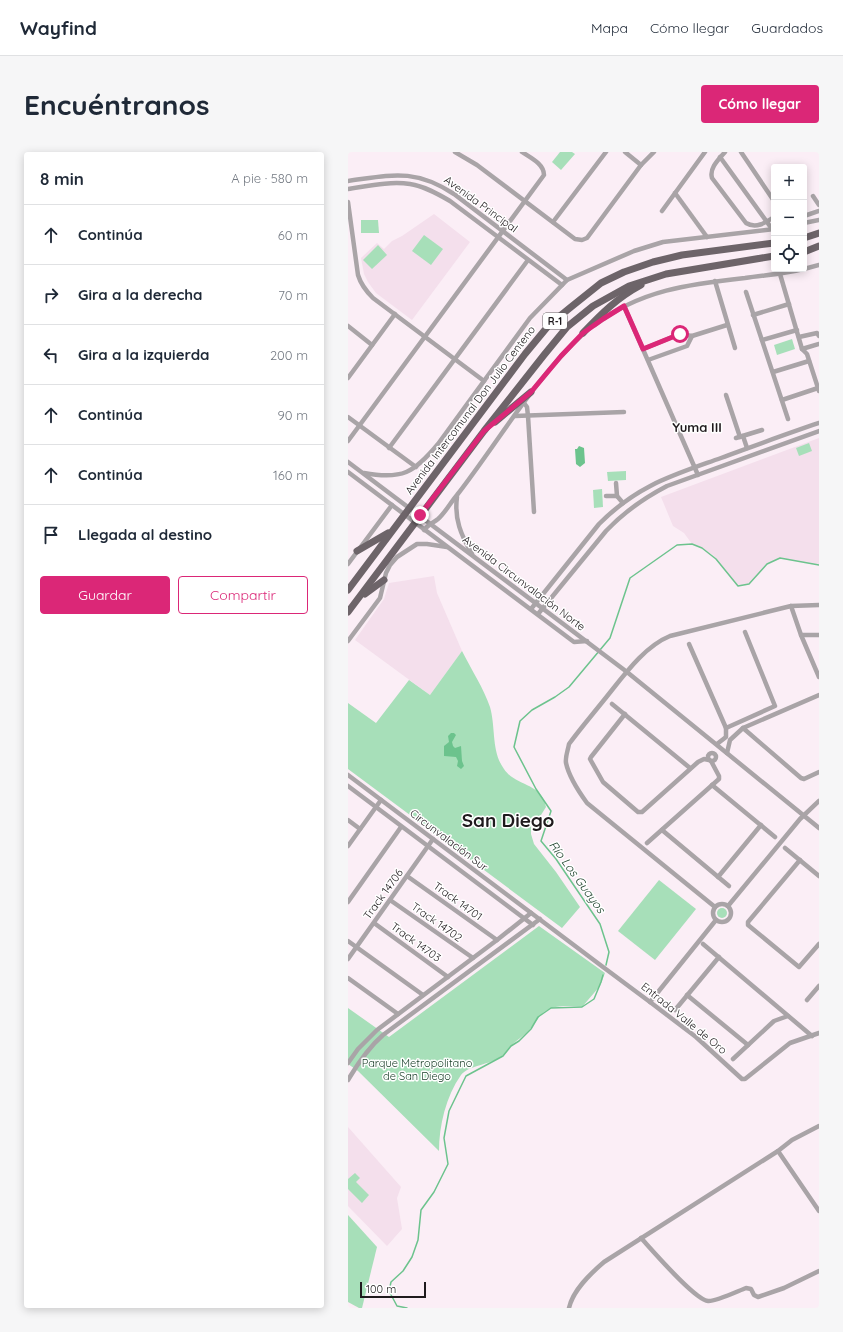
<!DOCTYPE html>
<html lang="es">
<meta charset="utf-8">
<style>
body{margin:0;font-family:Quicksand,sans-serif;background:#f6f6f7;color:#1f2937}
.controls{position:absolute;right:12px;top:12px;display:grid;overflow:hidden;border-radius:4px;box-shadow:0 2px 10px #0003}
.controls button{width:36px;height:36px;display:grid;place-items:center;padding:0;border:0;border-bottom:1px solid #e0e1e3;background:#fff;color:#1f2937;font:20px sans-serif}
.scale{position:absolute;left:12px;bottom:10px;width:66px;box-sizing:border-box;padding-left:4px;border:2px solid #1f1a1d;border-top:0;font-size:11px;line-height:14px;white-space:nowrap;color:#1f1a1d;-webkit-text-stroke:3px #fff;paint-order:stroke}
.stop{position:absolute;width:12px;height:12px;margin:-9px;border:3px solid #db2777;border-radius:50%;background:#fff}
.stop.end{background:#db2777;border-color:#fff;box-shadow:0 1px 4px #0008}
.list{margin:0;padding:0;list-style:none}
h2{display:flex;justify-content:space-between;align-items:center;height:52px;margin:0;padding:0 16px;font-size:17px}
h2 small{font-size:13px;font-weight:400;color:#747a83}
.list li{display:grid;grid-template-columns:26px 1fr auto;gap:12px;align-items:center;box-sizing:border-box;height:60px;padding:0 16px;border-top:1px solid #e0e1e3}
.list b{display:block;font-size:15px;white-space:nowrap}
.list em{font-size:13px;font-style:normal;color:#747a83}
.actions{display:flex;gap:8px;padding:12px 16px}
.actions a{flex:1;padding:9px 0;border:1px solid #db2777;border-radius:4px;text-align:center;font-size:14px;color:#db2777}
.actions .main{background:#db2777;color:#fff}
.icon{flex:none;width:22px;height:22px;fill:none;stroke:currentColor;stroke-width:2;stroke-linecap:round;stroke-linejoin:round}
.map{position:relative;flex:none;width:471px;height:1156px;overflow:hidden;border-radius:4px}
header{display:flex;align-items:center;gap:24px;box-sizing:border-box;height:56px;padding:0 20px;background:#fff;border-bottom:1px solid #e0e1e3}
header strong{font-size:19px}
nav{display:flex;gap:22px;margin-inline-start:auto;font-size:14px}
.intro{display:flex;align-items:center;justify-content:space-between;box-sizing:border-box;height:96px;padding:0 24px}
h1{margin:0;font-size:28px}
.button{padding:10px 18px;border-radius:4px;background:#db2777;color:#fff;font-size:14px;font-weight:700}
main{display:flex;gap:24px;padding:0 24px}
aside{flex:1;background:#fff;border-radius:4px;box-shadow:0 2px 10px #0003}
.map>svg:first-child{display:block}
.built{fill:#f4dfec}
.green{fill:#a7dfb9}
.water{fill:#6cc38d}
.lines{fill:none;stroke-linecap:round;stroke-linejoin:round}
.stream{stroke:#6cc38d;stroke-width:1.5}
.minor{stroke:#a9a4a7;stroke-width:4.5}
.primary{stroke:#6d6469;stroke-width:7}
.route{stroke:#db2777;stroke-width:5}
.labels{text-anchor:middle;stroke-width:3;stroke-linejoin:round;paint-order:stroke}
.shield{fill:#fff;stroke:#625f61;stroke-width:1}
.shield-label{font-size:10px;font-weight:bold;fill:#1f1a1d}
.street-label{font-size:11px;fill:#1f1a1d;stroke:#fff}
.park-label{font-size:11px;fill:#1b402a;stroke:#fff}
.water-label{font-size:12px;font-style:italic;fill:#193e28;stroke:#fff}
.quarter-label{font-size:13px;font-weight:bold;fill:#1f1a1d;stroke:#fff}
.town-label{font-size:19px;font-weight:bold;fill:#1f1a1d;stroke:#fff}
</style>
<header>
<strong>Wayfind</strong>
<nav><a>Mapa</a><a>Cómo llegar</a><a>Guardados</a></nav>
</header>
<div class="intro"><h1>Encuéntranos</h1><a class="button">Cómo llegar</a></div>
<main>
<aside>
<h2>8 min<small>A pie · 580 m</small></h2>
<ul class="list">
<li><svg class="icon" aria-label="ahead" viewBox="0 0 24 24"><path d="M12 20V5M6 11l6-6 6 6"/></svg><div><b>Continúa</b></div><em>60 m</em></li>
<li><svg class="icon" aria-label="right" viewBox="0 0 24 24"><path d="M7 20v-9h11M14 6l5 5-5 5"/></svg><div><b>Gira a la derecha</b></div><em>70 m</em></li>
<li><svg class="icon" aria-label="left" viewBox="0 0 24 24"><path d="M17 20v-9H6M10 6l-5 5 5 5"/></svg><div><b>Gira a la izquierda</b></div><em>200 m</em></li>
<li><svg class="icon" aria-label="ahead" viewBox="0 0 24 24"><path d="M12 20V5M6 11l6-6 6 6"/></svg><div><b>Continúa</b></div><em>90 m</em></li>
<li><svg class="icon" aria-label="ahead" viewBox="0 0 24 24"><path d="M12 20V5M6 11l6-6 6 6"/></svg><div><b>Continúa</b></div><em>160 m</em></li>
<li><svg class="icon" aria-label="arrive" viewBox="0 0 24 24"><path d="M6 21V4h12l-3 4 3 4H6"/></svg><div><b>Llegada al destino</b></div></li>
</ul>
<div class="actions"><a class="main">Guardar</a><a>Compartir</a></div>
</aside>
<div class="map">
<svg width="471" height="1156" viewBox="0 0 471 1156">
<rect width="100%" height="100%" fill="#fbeef6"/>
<g class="built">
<polygon points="86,62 122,90 64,168 28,141 20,130 16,122 13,106 29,91 36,97 44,89 54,84"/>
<polygon points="471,286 471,413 432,406 419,412 401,432 390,434 365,403 354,396 344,392 336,381 325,374 313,345"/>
<polygon points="86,424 89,441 114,499 82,543 7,488 36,447 41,431"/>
<polygon points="0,975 53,1035 49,1046 54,1077 39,1094 0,1054"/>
</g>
<g class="green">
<polygon points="212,0 224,0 227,2 213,18 204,10"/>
<polygon points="13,68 30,68 31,81 13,81"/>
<polygon points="76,83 95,97 83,113 64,99"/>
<polygon points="30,93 39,103 24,117 15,108"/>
<polygon points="444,187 447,197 429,203 426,193"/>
<polygon points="461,291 464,299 451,304 448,296"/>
<polygon points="278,319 278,328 260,329 259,320"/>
<polygon points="254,337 255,355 246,356 245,338"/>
<path d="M114 499C123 517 136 537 142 555 148 576 143 599 156 617 168 635 193 630 198 655L193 663 185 667 183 671V682L186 692 208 720 232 755 214 776 0 617V551L28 571 61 528 82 543Z"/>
<polygon points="311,728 348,757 307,808 270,779"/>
<circle cx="374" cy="761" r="5"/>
<path d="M191 774 257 821 252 834 234 855C225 854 213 853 204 856 193 859 189 869 182 877 176 884 167 889 162 895 159 898 157 902 154 904 142 913 121 913 113 923 98 944 91 974 91 999L10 919 0 912V856L41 885Z"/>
<polygon points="7,1021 12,1026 8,1030 21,1043 14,1051 0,1037 0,1027"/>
<polygon points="0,1063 29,1095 14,1156 11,1156 0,1150"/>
</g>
<g class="water">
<polygon points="231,294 236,296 237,311 232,315 228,312 227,297 229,297"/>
<polygon points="103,581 106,581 108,583 104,590 105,594 107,596 113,594 114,609 116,614 113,617 109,614 110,609 108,605 96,604 96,594 101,590 100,584"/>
</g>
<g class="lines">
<g class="stream">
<polyline points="258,813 261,800 252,772 208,707 193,689 203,659 188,637 166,595 172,569 184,558 207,545 221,535 262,486 282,426 329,393 344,392 354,396 368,407 390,434 401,432 419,412 432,406 471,413"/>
<polyline points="59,1156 49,1154 41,1139 43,1130 55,1119 64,1105 70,1088 73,1058 86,1040 100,1012 96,986 101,959 118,924 155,904 163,894 171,889 183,877 190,865 203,856 234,855 246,847 253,830 255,823"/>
</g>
<g class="minor">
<polyline points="107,0 129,13 227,87 234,88 239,86 293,13 306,0"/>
<polyline points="277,0 293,13"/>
<path d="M377 0C371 7 361 16 364 26L398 71C408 77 417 71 426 65"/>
<polyline points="393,0 426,49"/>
<polyline points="372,5 424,77"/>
<path d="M0 29C44 23 66 16 106 42L219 128"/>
<path d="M0 37C20 34 42 29 62 32 76 34 90 42 102 49L214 133"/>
<polyline points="327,41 359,85"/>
<polyline points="465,44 471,53"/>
<path d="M0 50 10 123C13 133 18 139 25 146L136 229"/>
<polyline points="314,59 357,0"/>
<polyline points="456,64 471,59"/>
<polyline points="205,70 258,0"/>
<polyline points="456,71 471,68"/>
<polyline points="456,117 471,113"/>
<polyline points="432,122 454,197 459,202 471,239"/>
<polyline points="367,129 387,196"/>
<polyline points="398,140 440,267"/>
<polyline points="276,154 350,323"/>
<polyline points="405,163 441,152"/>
<path d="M247 173C292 138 342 132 397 126 416 123 436 122 455 117"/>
<polyline points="0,174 24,193"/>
<polyline points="451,185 469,181 471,184"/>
<polyline points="414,188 449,178"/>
<polyline points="295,197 332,182 344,184 379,173"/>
<polyline points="454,197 471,192"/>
<polyline points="300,208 339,194 344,184"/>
<polyline points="425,220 461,209"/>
<polyline points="0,226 47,162"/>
<polyline points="378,243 392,285"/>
<polyline points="434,248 470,236"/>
<polyline points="176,251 179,255 180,264 186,360"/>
<polyline points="167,264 276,260"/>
<polyline points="0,265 68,315"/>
<polyline points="395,284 399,296"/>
<polyline points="388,286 414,278"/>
<path d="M0 289 196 23C196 12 183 6 174 0"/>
<polyline points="41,296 180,108"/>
<polyline points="0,310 279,520 471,676"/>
<polyline points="0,320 226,490 239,489"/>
<path d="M16 321C54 328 66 321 90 292L182 166 219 128 286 99 315 90 426 77"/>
<polyline points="268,331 269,344 275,351"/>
<polyline points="258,344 269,344"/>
<path d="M109 345C106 367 113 383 124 402"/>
<path d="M76 378C80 373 85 371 90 367 97 361 103 350 109 343 151 289 186 227 236 181"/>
<polyline points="0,412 44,353"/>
<polyline points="443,454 453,483 471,525"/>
<path d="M183 457 251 372C290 333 323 324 373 306 406 294 438 282 471 271"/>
<path d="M190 462 258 379C276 360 296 346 319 334L471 279"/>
<polyline points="453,483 471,483"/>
<polyline points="0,489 32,446 38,421 42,413 49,405 69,392 79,392 99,395"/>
<polyline points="341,492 378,576 378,585 369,592"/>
<polyline points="264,552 342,616"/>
<polyline points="277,562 243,605 242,607 255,630 290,660 294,660 350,610 356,607 361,608"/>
<polyline points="378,576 427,554 397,480"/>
<polyline points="395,576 453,626 456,627 471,620"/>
<circle cx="364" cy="605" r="4"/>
<polyline points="379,601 382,588 395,576 471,543"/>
<polyline points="0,623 255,815 302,850 348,885 394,927 397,927 442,891 471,881"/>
<polyline points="364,633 427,685"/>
<polyline points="0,634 185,773"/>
<polyline points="0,668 12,677"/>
<polyline points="314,678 381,734"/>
<polyline points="299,691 371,627 371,624 363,609"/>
<polyline points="0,694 33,648"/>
<polyline points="437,696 471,724"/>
<polyline points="452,708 400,770 400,773 451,815 471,792"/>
<polyline points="59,724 149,788"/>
<polyline points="370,725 413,673"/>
<polyline points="42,748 125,806"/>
<polyline points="0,750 53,675"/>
<circle cx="374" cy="761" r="9"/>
<polyline points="380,754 452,667 471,649"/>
<path d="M367 755 239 651C231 640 221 625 218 611 217 605 220 598 221 592 232 577 244 563 256 548 274 526 295 495 322 484L443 454 471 453"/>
<polyline points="26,771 100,825"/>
<polyline points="0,789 75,843"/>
<polyline points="355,792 464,884"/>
<polyline points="0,807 85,687"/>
<polyline points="0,826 50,862"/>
<polyline points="339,843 400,893"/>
<polyline points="459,848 471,834"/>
<polyline points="302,850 368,768"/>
<polyline points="327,858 371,805"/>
<polyline points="385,907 426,869 440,864"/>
<polyline points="0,911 10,897 29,878 149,788 183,761"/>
<path d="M0 928C10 911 20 896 35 883L192 767"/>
<polyline points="430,999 471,1059"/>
<path d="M293 1086C304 1098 347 1148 360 1149 367 1150 390 1139 398 1136L403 1137 406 1143 410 1145 436 1136 471 1119"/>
<path d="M221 1156C225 1138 242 1122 256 1110L430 999 444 988 471 974"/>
</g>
<g class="primary">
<polyline points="456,86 471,81"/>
<polyline points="456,100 471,94"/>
<path d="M235 181C254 161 269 146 293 133"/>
<polyline points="147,270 183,240"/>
<polyline points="9,399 40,381"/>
<polyline points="0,438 177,202 201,173 223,155 253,131 276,120 305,110 334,103 426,91"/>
<polyline points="17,442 36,428"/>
<polyline points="0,460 136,279 196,203 219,175 245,154 281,134 318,122 426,104"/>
</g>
</g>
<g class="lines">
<polyline class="route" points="72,363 136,279 183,240 213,204 235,181 255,167 276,154 295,197 332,182"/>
</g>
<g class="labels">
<rect class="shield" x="195" y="161" width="24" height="16" rx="3"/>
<g class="shield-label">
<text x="207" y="173">R-1</text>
</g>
<g class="street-label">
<text transform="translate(133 52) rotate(36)" y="4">Avenida Principal</text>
<text transform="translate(122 258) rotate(-53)" y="4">Avenida Intercomunal Don Julio Centeno</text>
<text transform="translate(176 431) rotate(37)" y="4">Avenida Circunvalación Norte</text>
<text transform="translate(101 688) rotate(37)" y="4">Circunvalación Sur</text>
<text transform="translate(35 742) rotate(-54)" y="4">Track 14706</text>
<text transform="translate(110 749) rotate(36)" y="4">Track 14701</text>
<text transform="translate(89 770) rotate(35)" y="4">Track 14702</text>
<text transform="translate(68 790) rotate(36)" y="4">Track 14703</text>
<text transform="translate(336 866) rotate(39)" y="4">Entrada Valle de Oro</text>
</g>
<g class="park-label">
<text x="69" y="915">Parque Metropolitano<tspan x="69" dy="13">de San Diego</tspan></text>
</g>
<g class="water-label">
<text transform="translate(229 725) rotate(54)" y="4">Río Los Guayos</text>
</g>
<g class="quarter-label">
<text x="349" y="280">Yuma III</text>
</g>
<g class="town-label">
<text x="160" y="675">San Diego</text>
</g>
</g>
</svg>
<div class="controls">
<button>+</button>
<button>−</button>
<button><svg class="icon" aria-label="locate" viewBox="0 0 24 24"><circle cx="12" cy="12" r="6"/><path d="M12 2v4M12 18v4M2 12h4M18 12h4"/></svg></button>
</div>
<div class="scale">100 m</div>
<div class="stop" style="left:332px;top:182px"></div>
<div class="stop end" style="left:72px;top:363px"></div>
</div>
</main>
